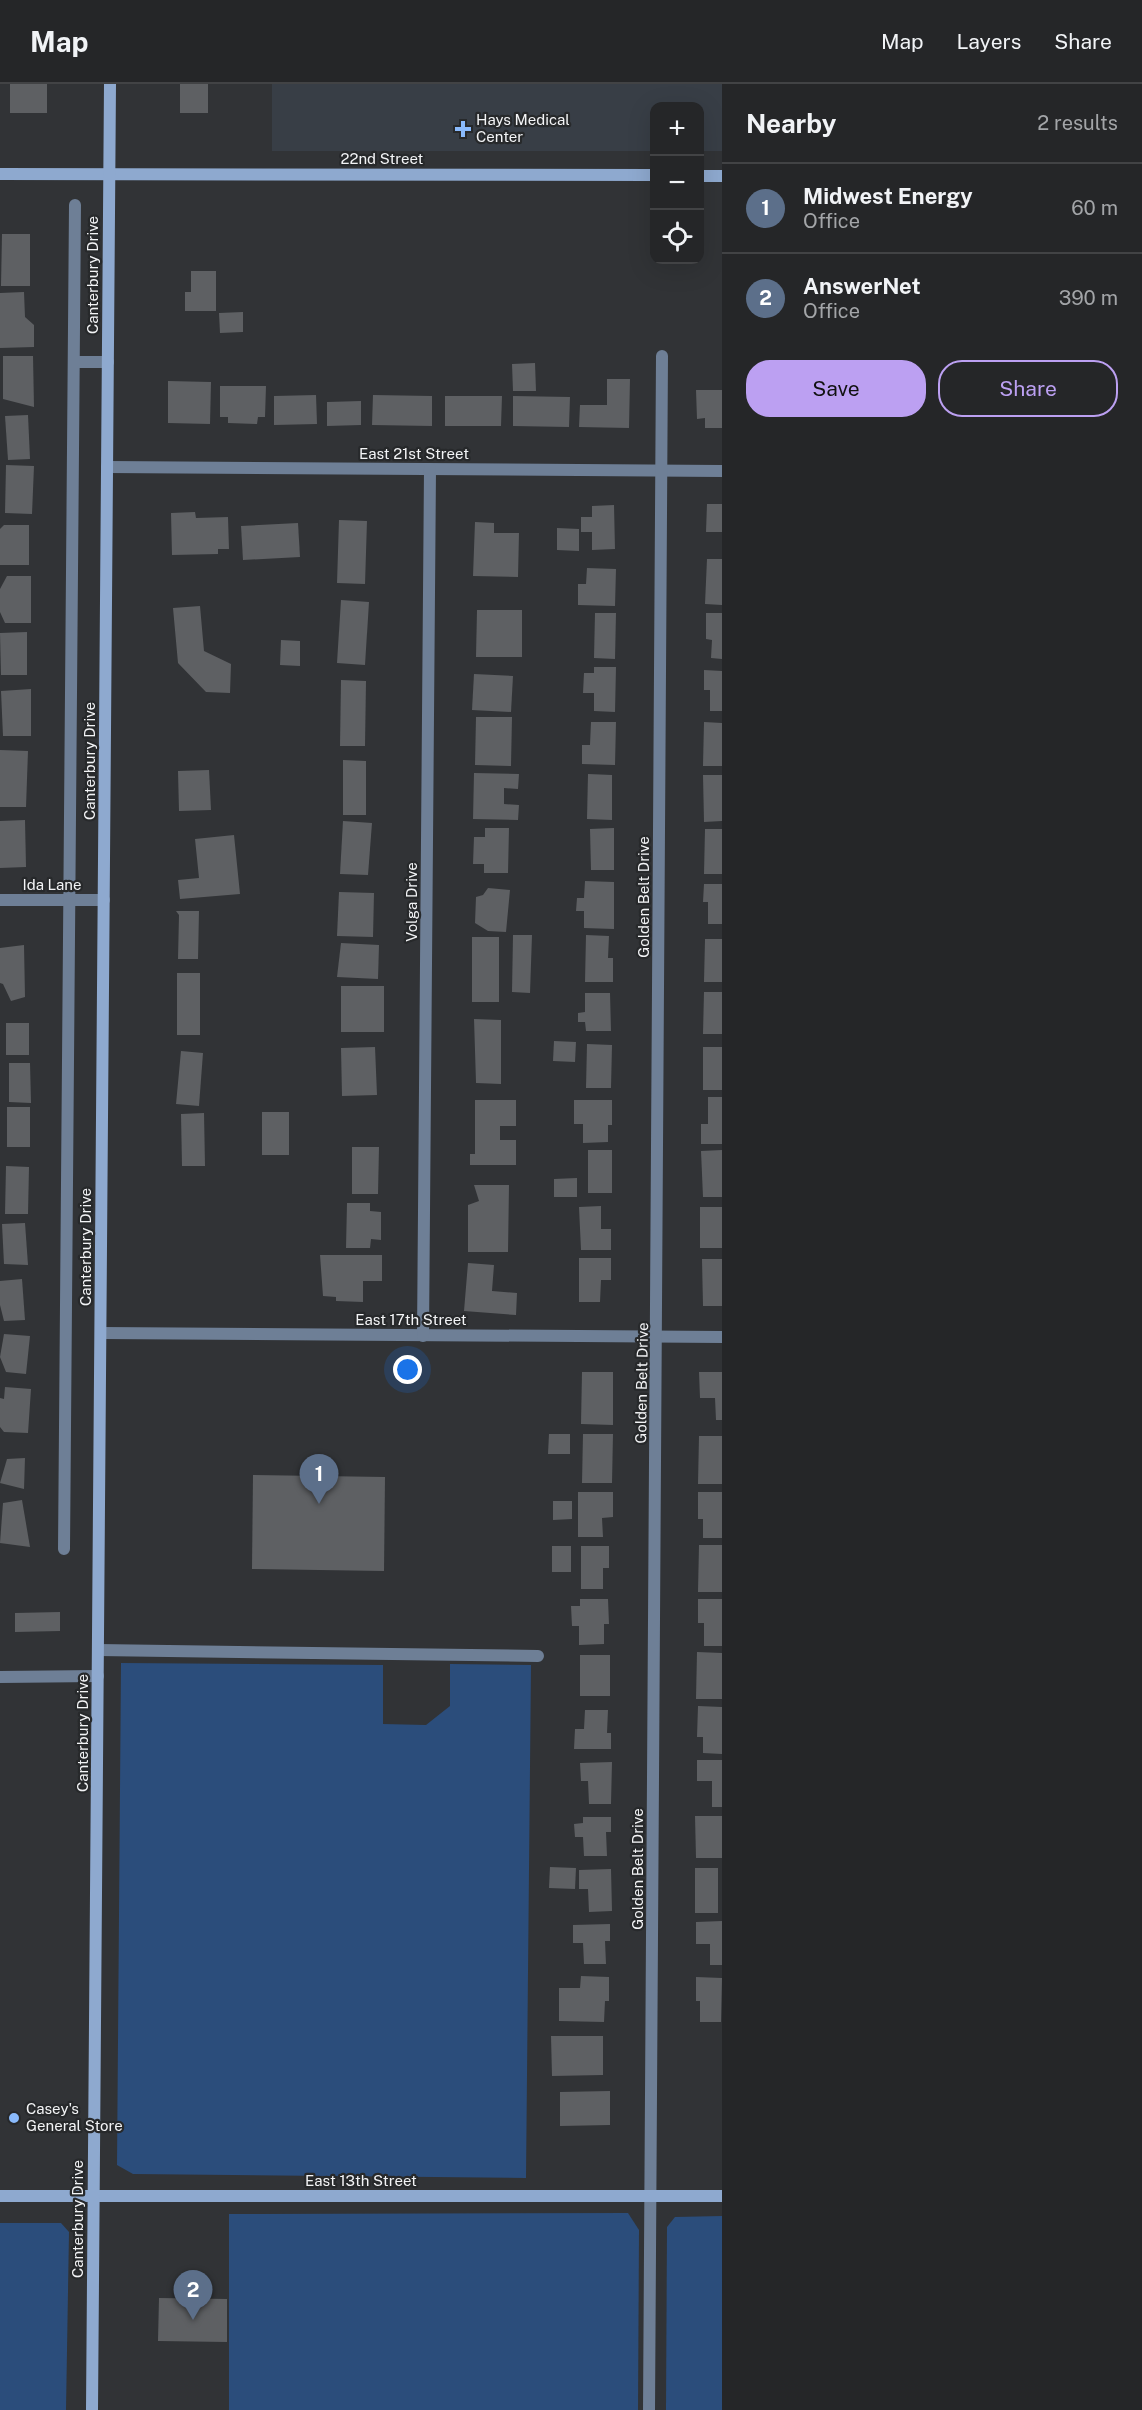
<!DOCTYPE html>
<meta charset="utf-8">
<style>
body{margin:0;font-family:"Public Sans",sans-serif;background:#2d2e30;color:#f1f3f6}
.controls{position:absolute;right:18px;top:18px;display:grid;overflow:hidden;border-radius:12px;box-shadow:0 6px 24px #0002}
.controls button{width:54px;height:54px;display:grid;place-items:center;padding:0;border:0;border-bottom:2px solid #424345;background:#252628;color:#f1f3f6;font:30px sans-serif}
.you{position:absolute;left:408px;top:1286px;width:21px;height:21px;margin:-15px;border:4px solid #fff;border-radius:50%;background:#1a73e8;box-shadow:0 0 0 9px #1a73e833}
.badge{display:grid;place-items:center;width:39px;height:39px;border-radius:50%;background:#bca0f2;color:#fff;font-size:20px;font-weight:700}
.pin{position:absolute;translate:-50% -50px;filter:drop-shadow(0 2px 3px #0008)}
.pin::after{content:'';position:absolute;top:32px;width:21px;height:18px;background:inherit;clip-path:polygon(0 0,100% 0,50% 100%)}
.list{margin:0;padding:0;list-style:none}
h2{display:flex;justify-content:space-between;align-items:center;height:78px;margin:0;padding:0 24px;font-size:26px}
h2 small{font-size:20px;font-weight:400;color:#a3a5a8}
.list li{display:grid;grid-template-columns:39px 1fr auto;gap:18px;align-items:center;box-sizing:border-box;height:90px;padding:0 24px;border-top:2px solid #424345}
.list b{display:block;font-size:22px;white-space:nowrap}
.list p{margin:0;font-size:20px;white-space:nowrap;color:#a3a5a8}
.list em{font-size:20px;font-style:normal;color:#a3a5a8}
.actions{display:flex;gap:12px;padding:18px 24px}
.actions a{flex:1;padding:14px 0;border:2px solid #bca0f2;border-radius:24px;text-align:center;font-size:21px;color:#bca0f2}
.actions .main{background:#bca0f2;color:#111}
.icon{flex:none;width:33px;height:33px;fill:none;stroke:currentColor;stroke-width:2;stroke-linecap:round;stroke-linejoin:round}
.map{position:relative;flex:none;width:722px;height:2326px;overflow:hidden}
header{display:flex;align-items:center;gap:36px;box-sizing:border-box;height:84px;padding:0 30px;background:#252628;border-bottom:2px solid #424345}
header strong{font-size:28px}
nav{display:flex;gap:33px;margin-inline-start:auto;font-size:21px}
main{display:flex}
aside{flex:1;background:#252628}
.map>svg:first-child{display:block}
.built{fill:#383e46}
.green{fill:#2b4d7b}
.building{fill:#5e6063}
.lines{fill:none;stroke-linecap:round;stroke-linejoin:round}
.street{stroke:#6e7f96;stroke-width:12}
.secondary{stroke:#8ea9cf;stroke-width:12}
.poi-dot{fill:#8abafc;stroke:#27292b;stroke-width:2}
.labels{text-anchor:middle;stroke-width:4.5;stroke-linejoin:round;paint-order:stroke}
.poi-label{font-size:15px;fill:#f3f4f6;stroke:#27292b;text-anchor:start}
.street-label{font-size:15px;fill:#f3f4f6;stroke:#27292b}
</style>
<header>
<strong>Map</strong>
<nav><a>Map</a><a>Layers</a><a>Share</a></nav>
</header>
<main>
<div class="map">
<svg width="722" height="2326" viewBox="0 0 722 2326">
<rect width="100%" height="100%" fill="#313336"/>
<polygon class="built" points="272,0 722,0 722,67 700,67 700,22 654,22 654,67 272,67"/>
<g class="green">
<polygon points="121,1579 383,1581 383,1640 426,1641 450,1622 450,1580 531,1581 526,2094 133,2090 117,2081"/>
<polygon points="628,2129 639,2146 638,2326 229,2326 229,2130"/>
<polygon points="722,2132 722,2326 666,2326 667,2143 675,2133"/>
<polygon points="0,2139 61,2139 69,2148 66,2326 0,2326"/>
</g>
<g class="building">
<rect x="10" y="0" width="37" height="29"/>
<rect x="180" y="0" width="28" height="29"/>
<polygon points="2,150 30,150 30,202 1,202"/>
<polygon points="191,187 216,187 216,227 185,227 185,208 191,208"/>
<polygon points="24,208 25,233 34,241 34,263 0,264 0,209"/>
<polygon points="243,228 243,248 220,249 219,229"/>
<polygon points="3,272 33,272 34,323 3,315"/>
<polygon points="535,279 536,307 513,307 512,280"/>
<polygon points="607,295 630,295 629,344 579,343 580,321 607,321"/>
<polygon points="168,297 211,298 210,340 168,339"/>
<polygon points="220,302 266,302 265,333 258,333 257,340 228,339 228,333 220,333"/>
<polygon points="696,306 722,306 722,344 705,344 705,334 697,335"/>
<polygon points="316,311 317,340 274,341 274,312"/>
<polygon points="373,311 432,312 432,342 372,341"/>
<polygon points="445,312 502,312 501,342 445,342"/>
<polygon points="513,312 570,313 569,343 513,342"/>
<polygon points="361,317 361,341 327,342 327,318"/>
<polygon points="28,331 30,375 8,376 5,332"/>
<polygon points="6,381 34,382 32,430 5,429"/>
<polygon points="707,420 722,420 722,448 706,448"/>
<polygon points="614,421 615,465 592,466 592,448 581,448 581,433 592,433 592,422"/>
<polygon points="195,428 196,434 228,433 229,465 218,465 218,470 172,471 171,429"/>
<polygon points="339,436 367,437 365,500 337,499"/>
<polygon points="475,438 494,439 494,449 519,449 518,493 473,492"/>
<polygon points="298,439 300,473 243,476 241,442"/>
<polygon points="4,441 29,441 29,481 0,481 0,445"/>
<polygon points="557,444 579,445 579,467 557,466"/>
<polygon points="707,475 722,475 722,521 705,520"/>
<polygon points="587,484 616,485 615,522 578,521 578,500 586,500"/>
<polygon points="7,492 31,492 31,539 5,539 0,528 0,505"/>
<polygon points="341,516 369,518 365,581 337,579"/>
<polygon points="200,522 204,567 231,580 230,609 206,608 178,579 173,524"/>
<polygon points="477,526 522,526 522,573 476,573"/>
<polygon points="595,529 616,529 615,575 594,574"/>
<polygon points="706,529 722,529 722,575 711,574 712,556 706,555"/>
<polygon points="27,548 27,591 1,591 0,549"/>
<polygon points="281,556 300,557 300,582 280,581"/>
<polygon points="594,583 616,583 615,628 594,627 594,609 583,609 584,589 594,589"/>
<polygon points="704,586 722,587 722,627 710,627 710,606 704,606"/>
<polygon points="474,590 513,592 511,628 472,626"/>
<polygon points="341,596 366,597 365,662 340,662"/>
<polygon points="31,605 31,652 3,652 1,607"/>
<polygon points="476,633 512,633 511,682 475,681"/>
<polygon points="591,638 616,638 615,681 582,680 582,661 590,661"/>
<polygon points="704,638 722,639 722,682 703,682"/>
<polygon points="0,666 28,667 26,723 0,723"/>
<polygon points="343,676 366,677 366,731 343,731"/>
<polygon points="209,686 211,726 179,727 178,687"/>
<polygon points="474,689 519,690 518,705 504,704 504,720 519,721 518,736 473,735"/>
<polygon points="588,690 612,691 612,736 587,735"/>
<polygon points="703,691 722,691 722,737 704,738"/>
<polygon points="25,736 26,783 0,784 0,737"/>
<polygon points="343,737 372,739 368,791 340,790"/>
<polygon points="485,744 509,744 508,789 484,789 484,780 473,780 474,753 485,753"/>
<polygon points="614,744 614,786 591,786 590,745"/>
<polygon points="705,745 722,745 722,790 704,790"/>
<polygon points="234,751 240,810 180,815 178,796 199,794 195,755"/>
<polygon points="585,797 614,798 614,845 584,844 584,827 576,827 577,814 584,814"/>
<polygon points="704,800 722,800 722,840 708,840 708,818 703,818"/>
<polygon points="488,804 510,806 506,848 488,847 475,839 476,813 483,811"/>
<polygon points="339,808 374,809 373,853 337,852"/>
<polygon points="176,827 199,827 198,875 178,875 179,831"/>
<polygon points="513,851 532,851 530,909 512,908"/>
<polygon points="586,851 609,852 608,874 613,874 613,898 585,898"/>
<rect x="472" y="853" width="27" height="65"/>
<polygon points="705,855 722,855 722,898 704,898"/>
<polygon points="341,859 379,861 378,895 337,893"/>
<polygon points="24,861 25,913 11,917 3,900 0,899 0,864"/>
<rect x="177" y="889" width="23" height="62"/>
<rect x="341" y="902" width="43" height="46"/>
<polygon points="704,908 722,908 722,950 703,950"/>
<polygon points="585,909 610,909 611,947 586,947 585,938 578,938 578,929 585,928"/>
<polygon points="474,935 501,936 501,1000 476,999"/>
<rect x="6" y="939" width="23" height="32"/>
<polygon points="554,957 576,958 575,978 553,977"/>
<polygon points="587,960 612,961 611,1004 586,1004"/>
<polygon points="375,963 377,1011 342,1012 341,964"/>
<rect x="703" y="963" width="19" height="43"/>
<polygon points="181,967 203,969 199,1022 176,1020"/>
<polygon points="9,979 30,979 31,1019 9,1018"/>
<polygon points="708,1013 722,1013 722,1060 701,1060 701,1040 708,1040"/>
<polygon points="475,1016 516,1016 516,1042 500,1042 500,1056 516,1056 516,1081 470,1081 470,1070 475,1070"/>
<polygon points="574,1016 612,1016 612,1041 608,1041 608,1058 583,1059 583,1040 574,1040"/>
<rect x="7" y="1023" width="23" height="40"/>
<rect x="262" y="1028" width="27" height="43"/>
<polygon points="204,1029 205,1082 182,1082 181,1030"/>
<polygon points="352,1063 379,1063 378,1110 352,1110"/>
<rect x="588" y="1066" width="24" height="43"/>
<polygon points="722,1066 722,1113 703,1113 701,1067"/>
<polygon points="6,1082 29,1083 28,1130 5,1130"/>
<polygon points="577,1094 577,1113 554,1113 554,1095"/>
<polygon points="474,1101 509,1101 508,1168 468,1168 468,1121 479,1117"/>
<polygon points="347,1119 370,1119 370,1127 381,1128 381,1156 371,1155 370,1164 346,1164"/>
<polygon points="601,1122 601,1145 611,1145 611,1166 581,1166 579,1123"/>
<rect x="700" y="1123" width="22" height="41"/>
<polygon points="25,1139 28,1181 4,1180 2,1140"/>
<polygon points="320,1171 382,1171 382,1197 363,1197 363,1218 336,1217 336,1213 323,1212"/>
<polygon points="579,1174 611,1174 611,1196 601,1196 600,1218 579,1218"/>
<polygon points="702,1175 722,1175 722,1222 703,1222"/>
<polygon points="468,1179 494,1181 492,1207 517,1209 516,1231 464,1227"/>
<polygon points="22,1195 25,1236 4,1237 0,1221 0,1197"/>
<polygon points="4,1250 30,1252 26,1290 6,1288 0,1273"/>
<polygon points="582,1288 613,1288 613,1341 581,1340"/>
<polygon points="699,1288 722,1288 722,1336 716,1336 715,1314 700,1314"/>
<polygon points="5,1303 31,1305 28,1349 4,1348 0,1343 0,1314 4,1315"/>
<polygon points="549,1350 570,1350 570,1370 548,1370"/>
<polygon points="583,1350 613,1350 612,1399 582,1399"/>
<polygon points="699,1352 722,1352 722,1400 698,1400"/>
<polygon points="25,1374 24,1405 0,1399 7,1375"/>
<polygon points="253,1391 385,1393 384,1487 252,1485"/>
<polygon points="578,1408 613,1408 613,1433 602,1434 603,1453 578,1453"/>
<polygon points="698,1408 722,1408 722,1454 703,1454 703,1435 698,1435"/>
<polygon points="22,1416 30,1463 0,1459 3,1419"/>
<polygon points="553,1417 572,1417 572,1435 553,1436"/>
<polygon points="699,1461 722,1461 722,1508 698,1508"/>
<rect x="552" y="1462" width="19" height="26"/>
<polygon points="581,1462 609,1462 609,1484 603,1484 603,1505 581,1505"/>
<polygon points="580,1515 608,1515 609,1540 604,1540 604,1560 579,1561 579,1542 572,1542 571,1522 580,1522"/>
<polygon points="698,1515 722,1515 722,1562 704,1562 704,1539 698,1539"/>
<polygon points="60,1528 60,1547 15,1548 15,1529"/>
<polygon points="697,1568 722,1569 722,1615 696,1615"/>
<rect x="580" y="1571" width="30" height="41"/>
<polygon points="698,1622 722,1623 722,1670 703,1669 703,1653 697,1653"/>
<polygon points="585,1626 608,1626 607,1649 611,1649 611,1665 574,1665 575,1645 584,1645"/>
<polygon points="697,1676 722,1676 722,1723 712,1723 712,1697 697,1697"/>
<polygon points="612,1678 611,1720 589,1720 588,1697 581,1697 580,1679"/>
<polygon points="695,1732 722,1732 722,1774 696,1774"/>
<polygon points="583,1733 611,1733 611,1748 606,1748 607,1772 584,1772 583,1753 575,1753 574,1740 583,1739"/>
<polygon points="550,1783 576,1784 575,1805 549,1804"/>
<rect x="695" y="1784" width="23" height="45"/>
<polygon points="611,1785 612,1827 589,1828 588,1805 579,1805 579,1786"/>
<polygon points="722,1837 722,1881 710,1881 710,1860 696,1860 696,1838"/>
<polygon points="610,1840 610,1857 605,1857 606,1880 584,1880 583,1859 573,1859 573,1841"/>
<polygon points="581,1892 609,1893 609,1917 605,1917 604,1938 559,1937 559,1904 580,1904"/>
<polygon points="696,1893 722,1894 721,1938 700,1938 700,1917 696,1917"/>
<polygon points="551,1952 603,1952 603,1991 552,1992"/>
<polygon points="610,2007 610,2041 560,2042 560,2008"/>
<polygon points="159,2214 227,2215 227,2258 158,2257"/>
</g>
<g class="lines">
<g class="street">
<polyline points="74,278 108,278"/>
<polyline points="107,383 722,387"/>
<polyline points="0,816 104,816"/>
<polyline points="101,1249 722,1253"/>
<polyline points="423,1252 430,385"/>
<polyline points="64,1465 75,121"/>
<polyline points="98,1566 538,1572"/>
<polyline points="0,1593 98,1592"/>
<polyline points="649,2326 662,272"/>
</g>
<g class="secondary">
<polyline points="0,90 654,91"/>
<polyline points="700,92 722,92"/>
<polyline points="0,2112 722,2112"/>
<polyline points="92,2326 110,0"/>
</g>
</g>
<g class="poi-dot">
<path d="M460 36h6v6h6v6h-6v6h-6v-6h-6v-6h6z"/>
<circle cx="14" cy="2034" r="6"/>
</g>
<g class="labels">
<g class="poi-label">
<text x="476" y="41">Hays Medical<tspan x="476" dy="17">Center</tspan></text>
<text x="26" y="2030">Casey's<tspan x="26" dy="17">General Store</tspan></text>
</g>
<g class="street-label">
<text x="382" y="80">22nd Street</text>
<text transform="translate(93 191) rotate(-90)" y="5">Canterbury Drive</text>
<text x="414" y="375">East 21st Street</text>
<text transform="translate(90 677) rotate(-90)" y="5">Canterbury Drive</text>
<text x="52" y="806">Ida Lane</text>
<text transform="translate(644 813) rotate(-90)" y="5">Golden Belt Drive</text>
<text transform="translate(412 818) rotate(-90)" y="5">Volga Drive</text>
<text transform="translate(86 1163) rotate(-90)" y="5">Canterbury Drive</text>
<text x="411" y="1241">East 17th Street</text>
<text transform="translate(642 1299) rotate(-89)" y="5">Golden Belt Drive</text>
<text transform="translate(83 1649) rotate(-90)" y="5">Canterbury Drive</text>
<text transform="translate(638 1785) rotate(-90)" y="5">Golden Belt Drive</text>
<text x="361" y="2102">East 13th Street</text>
<text transform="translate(78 2135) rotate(-90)" y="5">Canterbury Drive</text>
</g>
</g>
</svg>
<div class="controls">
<button>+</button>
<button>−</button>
<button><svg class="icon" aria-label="locate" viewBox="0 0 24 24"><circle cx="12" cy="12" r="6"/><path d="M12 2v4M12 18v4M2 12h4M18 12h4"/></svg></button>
</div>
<div class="you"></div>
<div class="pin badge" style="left:319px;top:1420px;background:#5c6f8a">1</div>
<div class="pin badge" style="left:193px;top:2236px;background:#5c6f8a">2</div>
</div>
<aside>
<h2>Nearby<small>2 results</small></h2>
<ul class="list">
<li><span class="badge" style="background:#5c6f8a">1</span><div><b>Midwest Energy</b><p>Office</p></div><em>60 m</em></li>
<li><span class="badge" style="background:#5c6f8a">2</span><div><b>AnswerNet</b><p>Office</p></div><em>390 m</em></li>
</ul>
<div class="actions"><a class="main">Save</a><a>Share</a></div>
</aside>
</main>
